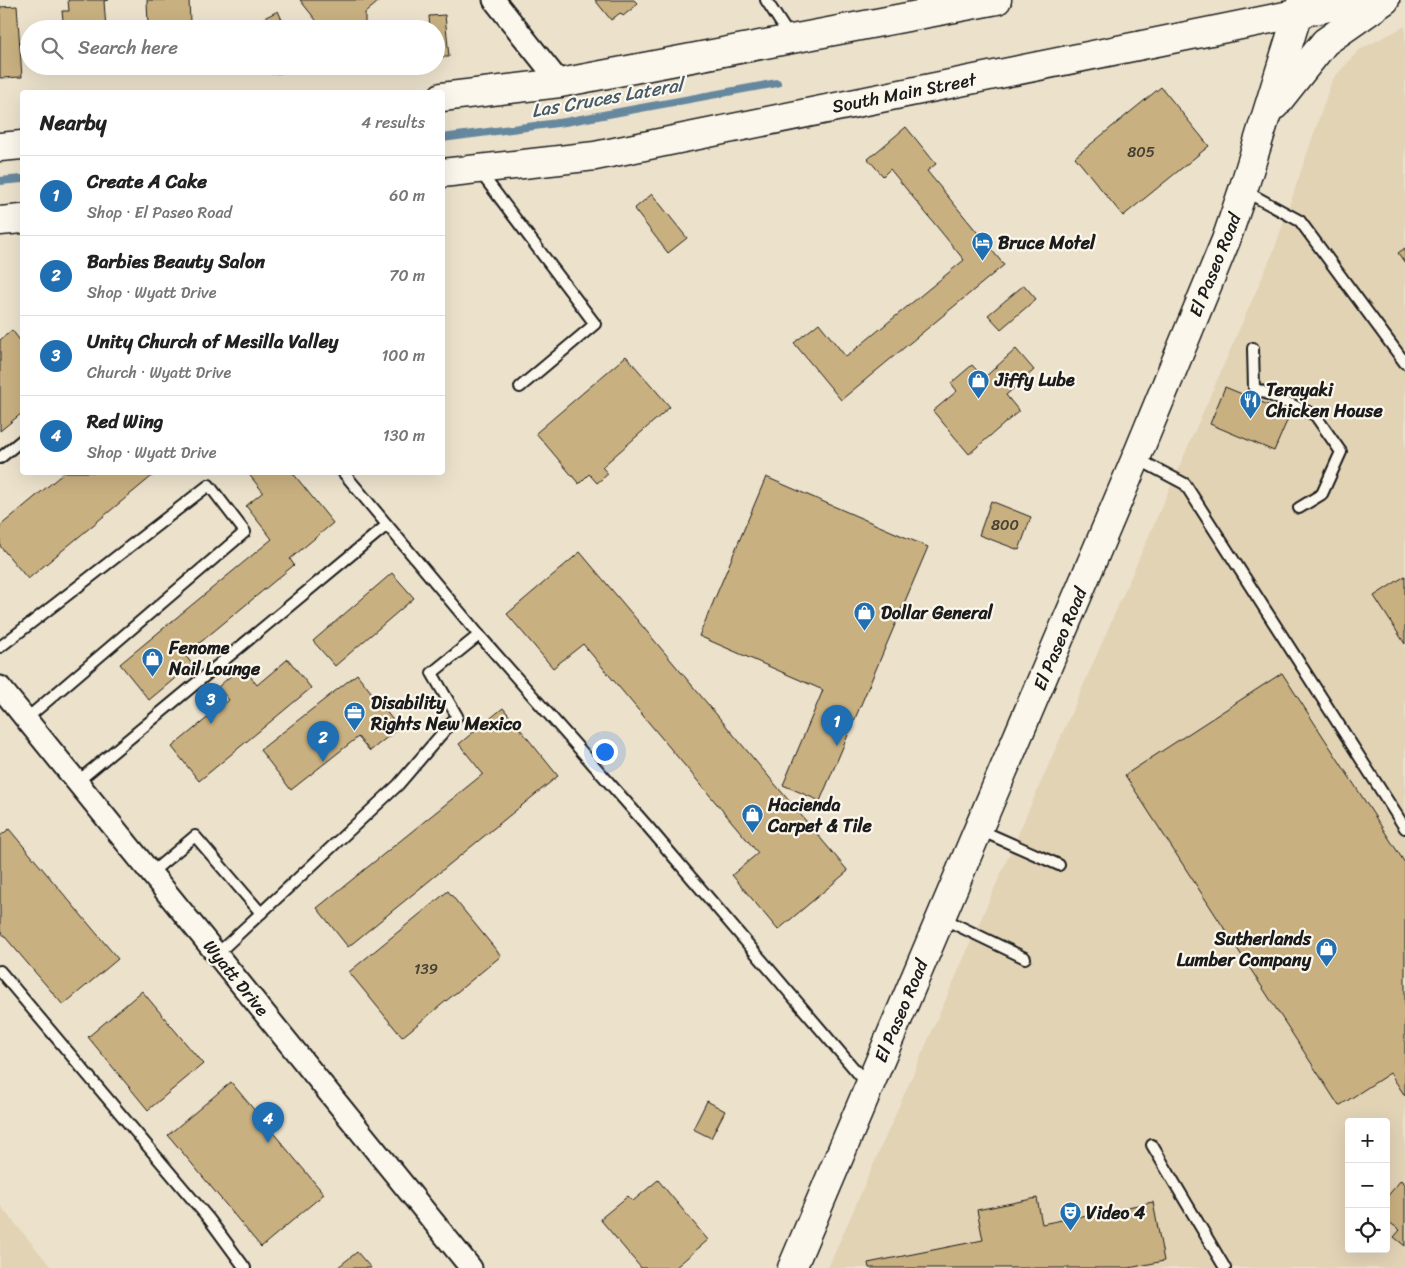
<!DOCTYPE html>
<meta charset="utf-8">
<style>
body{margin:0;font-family:Sriracha,sans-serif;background:#f2f2f2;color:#222}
.controls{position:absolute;right:15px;bottom:15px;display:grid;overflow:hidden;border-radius:5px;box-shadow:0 5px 20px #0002}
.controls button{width:45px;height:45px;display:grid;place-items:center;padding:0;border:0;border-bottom:1px solid #e0e0e0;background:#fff;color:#222;font:25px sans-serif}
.you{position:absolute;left:604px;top:751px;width:18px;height:18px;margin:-12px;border:4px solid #fff;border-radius:50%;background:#1a73e8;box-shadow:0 0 0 8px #1a73e833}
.badge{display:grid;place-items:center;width:32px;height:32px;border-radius:50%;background:#1f6fb2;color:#fff;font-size:16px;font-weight:700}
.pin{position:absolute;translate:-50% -41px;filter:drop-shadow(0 1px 2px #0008)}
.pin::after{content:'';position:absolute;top:26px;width:18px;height:15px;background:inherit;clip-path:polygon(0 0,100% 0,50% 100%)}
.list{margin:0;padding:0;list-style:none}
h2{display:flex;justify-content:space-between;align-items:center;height:65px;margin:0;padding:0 20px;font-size:21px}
h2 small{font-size:16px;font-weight:400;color:#767676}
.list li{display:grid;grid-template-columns:32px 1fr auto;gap:15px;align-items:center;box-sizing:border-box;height:80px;padding:0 20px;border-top:1px solid #e0e0e0}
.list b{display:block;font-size:19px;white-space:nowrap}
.list p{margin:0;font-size:16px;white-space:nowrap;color:#767676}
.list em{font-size:16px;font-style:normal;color:#767676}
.icon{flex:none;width:28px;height:28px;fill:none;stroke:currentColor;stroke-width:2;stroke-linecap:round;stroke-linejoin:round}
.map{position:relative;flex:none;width:1405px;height:1268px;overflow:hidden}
.search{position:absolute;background:#fff;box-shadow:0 5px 20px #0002;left:20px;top:20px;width:425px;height:55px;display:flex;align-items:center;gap:12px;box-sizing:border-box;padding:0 18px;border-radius:28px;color:#767676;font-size:19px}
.panel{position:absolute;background:#fff;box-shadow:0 5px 20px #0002;left:20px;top:90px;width:425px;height:385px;border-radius:5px}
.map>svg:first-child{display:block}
.built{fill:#e2d3b5;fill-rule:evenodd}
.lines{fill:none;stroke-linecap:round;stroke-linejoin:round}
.stream{stroke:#66889f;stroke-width:8}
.building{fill:#c9b080;stroke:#1c1c1c}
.lane-casing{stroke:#1c1c1c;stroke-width:14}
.street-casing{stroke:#1c1c1c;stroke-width:25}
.secondary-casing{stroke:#1c1c1c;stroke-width:31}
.lane{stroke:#fbf7ec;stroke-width:10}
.street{stroke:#fbf7ec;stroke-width:21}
.secondary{stroke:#fbf7ec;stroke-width:28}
.labels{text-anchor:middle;stroke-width:4.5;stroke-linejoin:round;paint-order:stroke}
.number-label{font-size:15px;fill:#474135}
.street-label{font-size:18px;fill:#1c1c1c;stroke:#fbf7ec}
.poi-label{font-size:18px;font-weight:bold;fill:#1c1c1c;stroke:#fbf7ec;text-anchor:start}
.water-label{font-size:19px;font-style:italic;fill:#475b69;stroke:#fbf7ec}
</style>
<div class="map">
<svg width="1405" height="1268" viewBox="0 0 1405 1268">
<rect width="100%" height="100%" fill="#ece2cc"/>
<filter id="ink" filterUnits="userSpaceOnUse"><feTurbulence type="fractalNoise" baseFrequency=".02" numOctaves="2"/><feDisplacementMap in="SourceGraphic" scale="10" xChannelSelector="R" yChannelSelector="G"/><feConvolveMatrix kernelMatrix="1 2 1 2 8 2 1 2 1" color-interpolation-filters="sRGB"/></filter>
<g filter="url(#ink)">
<g class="built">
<path d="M1405 26V1268H828L1274 250 1332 80 1359 50ZM1349 1122H1386V1249H1349Z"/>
<polygon points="0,1205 52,1268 0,1268"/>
</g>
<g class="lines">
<g class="stream">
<polyline points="442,138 565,122 777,83"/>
<polyline points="0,181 22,179"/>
</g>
</g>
<g class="building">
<polygon points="68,0 109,0 104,1 106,29 64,29 62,11 69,11"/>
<polygon points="147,0 189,0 190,22 148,25"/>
<polygon points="300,0 376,0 378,2 365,13 365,29 323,29"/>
<polygon points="595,0 634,0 638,4 623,16 620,13 611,20"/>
<polygon points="17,6 22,77 0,78 0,7"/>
<polygon points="278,11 286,29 249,29 248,26"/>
<polygon points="445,15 449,57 436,57 436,29 430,29 429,16"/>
<polygon points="101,66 120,66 121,69 102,71"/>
<polygon points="267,66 333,66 271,74"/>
<polygon points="1161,87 1209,146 1123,216 1075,157"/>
<polygon points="906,127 936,164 927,171 1004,265 841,400 794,343 819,323 846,357 964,260 890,169 883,176 868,159"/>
<polygon points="652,194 687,238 668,253 634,209"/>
<polygon points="1405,248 1405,263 1398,253"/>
<polygon points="1024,285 1036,299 1001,329 988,315"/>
<polygon points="12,330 22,343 22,413 0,431 0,340"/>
<polygon points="1016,349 1034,370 1006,395 1019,411 969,454 933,411 957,391 951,383 972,365 984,378"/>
<polygon points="626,356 670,407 602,467 608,474 597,483 589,474 579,484 536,433"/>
<polygon points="1225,387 1290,414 1274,451 1210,424"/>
<polygon points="65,472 157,472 28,579 0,546 0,526"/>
<polygon points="247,472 292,472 333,523 290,559 294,565 185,655 192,664 149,700 120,664 272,539 246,506 263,492"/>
<polygon points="766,477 928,547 820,801 783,785 823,690 699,636"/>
<polygon points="991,501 1031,517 1019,550 979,535"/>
<polygon points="580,552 848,871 778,930 732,875 758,853 583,644 553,668 507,614"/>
<polygon points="392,573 414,598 335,666 313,641"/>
<polygon points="1405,576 1405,644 1374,596"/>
<polygon points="288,659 311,688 199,781 172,747 229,700 218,687 242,666 257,685"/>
<polygon points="1282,673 1405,863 1405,1096 1390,1073 1339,1106 1125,775"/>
<polygon points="357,674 399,728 370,751 358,737 291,790 260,750"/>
<polygon points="503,708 558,776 348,947 317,908 483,774 459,744"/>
<polygon points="9,829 118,959 63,1005 0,931 0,836"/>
<polygon points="448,891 501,956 402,1037 349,972"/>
<polygon points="142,991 203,1064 148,1110 88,1037"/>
<polygon points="231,1082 324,1194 261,1247 168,1135"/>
<polygon points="707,1101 725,1111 711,1138 693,1129"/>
<polygon points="658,1180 708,1240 675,1268 641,1268 600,1219 628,1196 633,1201"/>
<polygon points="1401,1180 1405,1184 1405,1246 1394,1237 1400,1230 1386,1220 1386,1198"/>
<polygon points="1037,1198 1042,1224 1153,1202 1164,1261 1129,1268 869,1268 868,1263 983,1240 977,1210"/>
<polygon points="357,1252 371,1268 337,1268"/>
</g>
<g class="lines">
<defs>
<g id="lane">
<polyline points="766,0 790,37"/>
<polyline points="480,172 595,324 520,387"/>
<polyline points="1243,190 1300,221 1405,363"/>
<polyline points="1253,348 1254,388 1315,415 1341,452 1322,494 1299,508"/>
<polyline points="0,458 22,440"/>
<polyline points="1136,458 1185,484 1405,828"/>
<polyline points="343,472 479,635 649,828 868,1085"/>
<polyline points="0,647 209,485 245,532 26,719"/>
<polyline points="77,782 387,525"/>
<polyline points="980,830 1059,865"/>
<polyline points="151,873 195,836 261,913"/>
<polyline points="942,918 1025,958"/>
<polyline points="217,954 398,785 457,716 432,673 479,635"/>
<polyline points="0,971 209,1219 245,1268"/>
<polyline points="1152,1145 1225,1268"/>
</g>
<g id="street">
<polyline points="494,0 560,83"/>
<polyline points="0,687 471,1268"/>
</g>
<g id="secondary">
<polyline points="442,97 560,83 997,0"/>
<polyline points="1275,105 1325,42 1385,0"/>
<polyline points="0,147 22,145"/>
<polyline points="442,173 595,156 1364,0"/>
<polyline points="0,221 22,219"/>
<polyline points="792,1268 1136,458 1226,240 1243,190 1302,0"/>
</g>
</defs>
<use href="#lane" class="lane-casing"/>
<use href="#street" class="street-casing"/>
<use href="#secondary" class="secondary-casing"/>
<use href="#lane" class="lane"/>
<use href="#street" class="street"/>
<use href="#secondary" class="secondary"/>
</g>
</g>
<defs>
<symbol id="hotel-pin" viewBox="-11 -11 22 30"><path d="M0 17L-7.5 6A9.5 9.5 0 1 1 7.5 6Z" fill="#1f6fb2" stroke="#fbf7ec"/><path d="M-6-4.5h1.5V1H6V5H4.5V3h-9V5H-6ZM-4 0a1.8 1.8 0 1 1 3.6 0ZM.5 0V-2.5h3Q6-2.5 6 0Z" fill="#fff"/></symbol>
<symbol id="shop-pin" viewBox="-11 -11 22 30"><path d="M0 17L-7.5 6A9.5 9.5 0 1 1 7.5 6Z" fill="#1f6fb2" stroke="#fbf7ec"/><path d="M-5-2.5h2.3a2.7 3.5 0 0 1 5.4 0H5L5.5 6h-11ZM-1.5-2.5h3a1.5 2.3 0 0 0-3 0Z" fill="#fff"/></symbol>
<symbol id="restaurant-pin" viewBox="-11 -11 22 30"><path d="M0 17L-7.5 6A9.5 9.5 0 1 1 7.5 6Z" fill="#1f6fb2" stroke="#fbf7ec"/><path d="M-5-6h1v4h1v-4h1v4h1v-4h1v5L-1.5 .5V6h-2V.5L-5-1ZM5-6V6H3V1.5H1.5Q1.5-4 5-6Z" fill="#fff"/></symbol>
<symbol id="office-pin" viewBox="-11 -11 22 30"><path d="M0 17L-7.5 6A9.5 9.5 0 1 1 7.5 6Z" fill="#1f6fb2" stroke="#fbf7ec"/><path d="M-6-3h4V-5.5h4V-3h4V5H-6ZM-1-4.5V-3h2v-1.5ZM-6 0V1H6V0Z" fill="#fff"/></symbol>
<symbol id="theatre-pin" viewBox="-11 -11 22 30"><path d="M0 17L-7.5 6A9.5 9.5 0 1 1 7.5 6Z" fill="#1f6fb2" stroke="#fbf7ec"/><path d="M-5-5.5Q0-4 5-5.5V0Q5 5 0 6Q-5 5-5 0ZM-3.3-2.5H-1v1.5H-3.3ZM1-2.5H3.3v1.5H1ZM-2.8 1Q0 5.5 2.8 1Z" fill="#fff"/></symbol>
</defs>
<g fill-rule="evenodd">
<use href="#hotel-pin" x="970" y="230" width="25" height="34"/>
<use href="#shop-pin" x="966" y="368" width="25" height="34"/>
<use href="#restaurant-pin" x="1238" y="388" width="25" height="34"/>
<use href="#shop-pin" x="852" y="600" width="25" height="34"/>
<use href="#shop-pin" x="140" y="646" width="25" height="34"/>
<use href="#office-pin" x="342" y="700" width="25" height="34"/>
<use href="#shop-pin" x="740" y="802" width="25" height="34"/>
<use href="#shop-pin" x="1314" y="936" width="25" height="34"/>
<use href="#theatre-pin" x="1058" y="1200" width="25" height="34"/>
</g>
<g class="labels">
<g class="number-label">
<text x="1141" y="157">805</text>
<text x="1005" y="530">800</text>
<text x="426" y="974">139</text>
</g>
<g class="street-label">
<text transform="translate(904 93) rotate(-11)" y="6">South Main Street</text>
<text transform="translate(1215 265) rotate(-68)" y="6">El Paseo Road</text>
<text transform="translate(1060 639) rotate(-67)" y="6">El Paseo Road</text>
<text transform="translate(236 978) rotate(51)" y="6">Wyatt Drive</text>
<text transform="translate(901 1011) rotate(-67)" y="6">El Paseo Road</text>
</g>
<g class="poi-label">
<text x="998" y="249">Bruce Motel</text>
<text x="995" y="386">Jiffy Lube</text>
<text x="1266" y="396">Terayaki<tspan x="1266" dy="21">Chicken House</tspan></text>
<text x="881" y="619">Dollar General</text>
<text x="169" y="654">Fenome<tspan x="169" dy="21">Nail Lounge</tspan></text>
<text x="371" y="709">Disability<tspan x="371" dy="21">Rights New Mexico</tspan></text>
<text x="768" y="811">Hacienda<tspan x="768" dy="21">Carpet &amp; Tile</tspan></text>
<text x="1311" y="945" text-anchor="end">Sutherlands<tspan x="1311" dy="21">Lumber Company</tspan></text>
<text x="1086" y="1219">Video 4</text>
</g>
<g class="water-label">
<text transform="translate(607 97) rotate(-10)" y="7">Las Cruces Lateral</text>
</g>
</g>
</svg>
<div class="controls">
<button>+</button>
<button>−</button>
<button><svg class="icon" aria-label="locate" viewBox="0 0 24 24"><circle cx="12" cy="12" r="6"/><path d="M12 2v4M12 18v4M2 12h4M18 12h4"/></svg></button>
</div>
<div class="you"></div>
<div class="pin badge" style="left:837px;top:746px">1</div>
<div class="pin badge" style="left:323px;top:762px">2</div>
<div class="pin badge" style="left:211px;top:724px">3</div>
<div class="pin badge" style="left:268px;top:1143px">4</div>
<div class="search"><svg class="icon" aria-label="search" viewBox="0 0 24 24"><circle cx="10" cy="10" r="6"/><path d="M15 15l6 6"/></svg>Search here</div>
<section class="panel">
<h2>Nearby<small>4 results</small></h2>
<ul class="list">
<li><span class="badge">1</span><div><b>Create A Cake</b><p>Shop · El Paseo Road</p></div><em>60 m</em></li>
<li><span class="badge">2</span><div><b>Barbies Beauty Salon</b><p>Shop · Wyatt Drive</p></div><em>70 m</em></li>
<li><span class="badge">3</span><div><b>Unity Church of Mesilla Valley</b><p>Church · Wyatt Drive</p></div><em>100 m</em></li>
<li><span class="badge">4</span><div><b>Red Wing</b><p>Shop · Wyatt Drive</p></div><em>130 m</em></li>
</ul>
</section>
</div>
